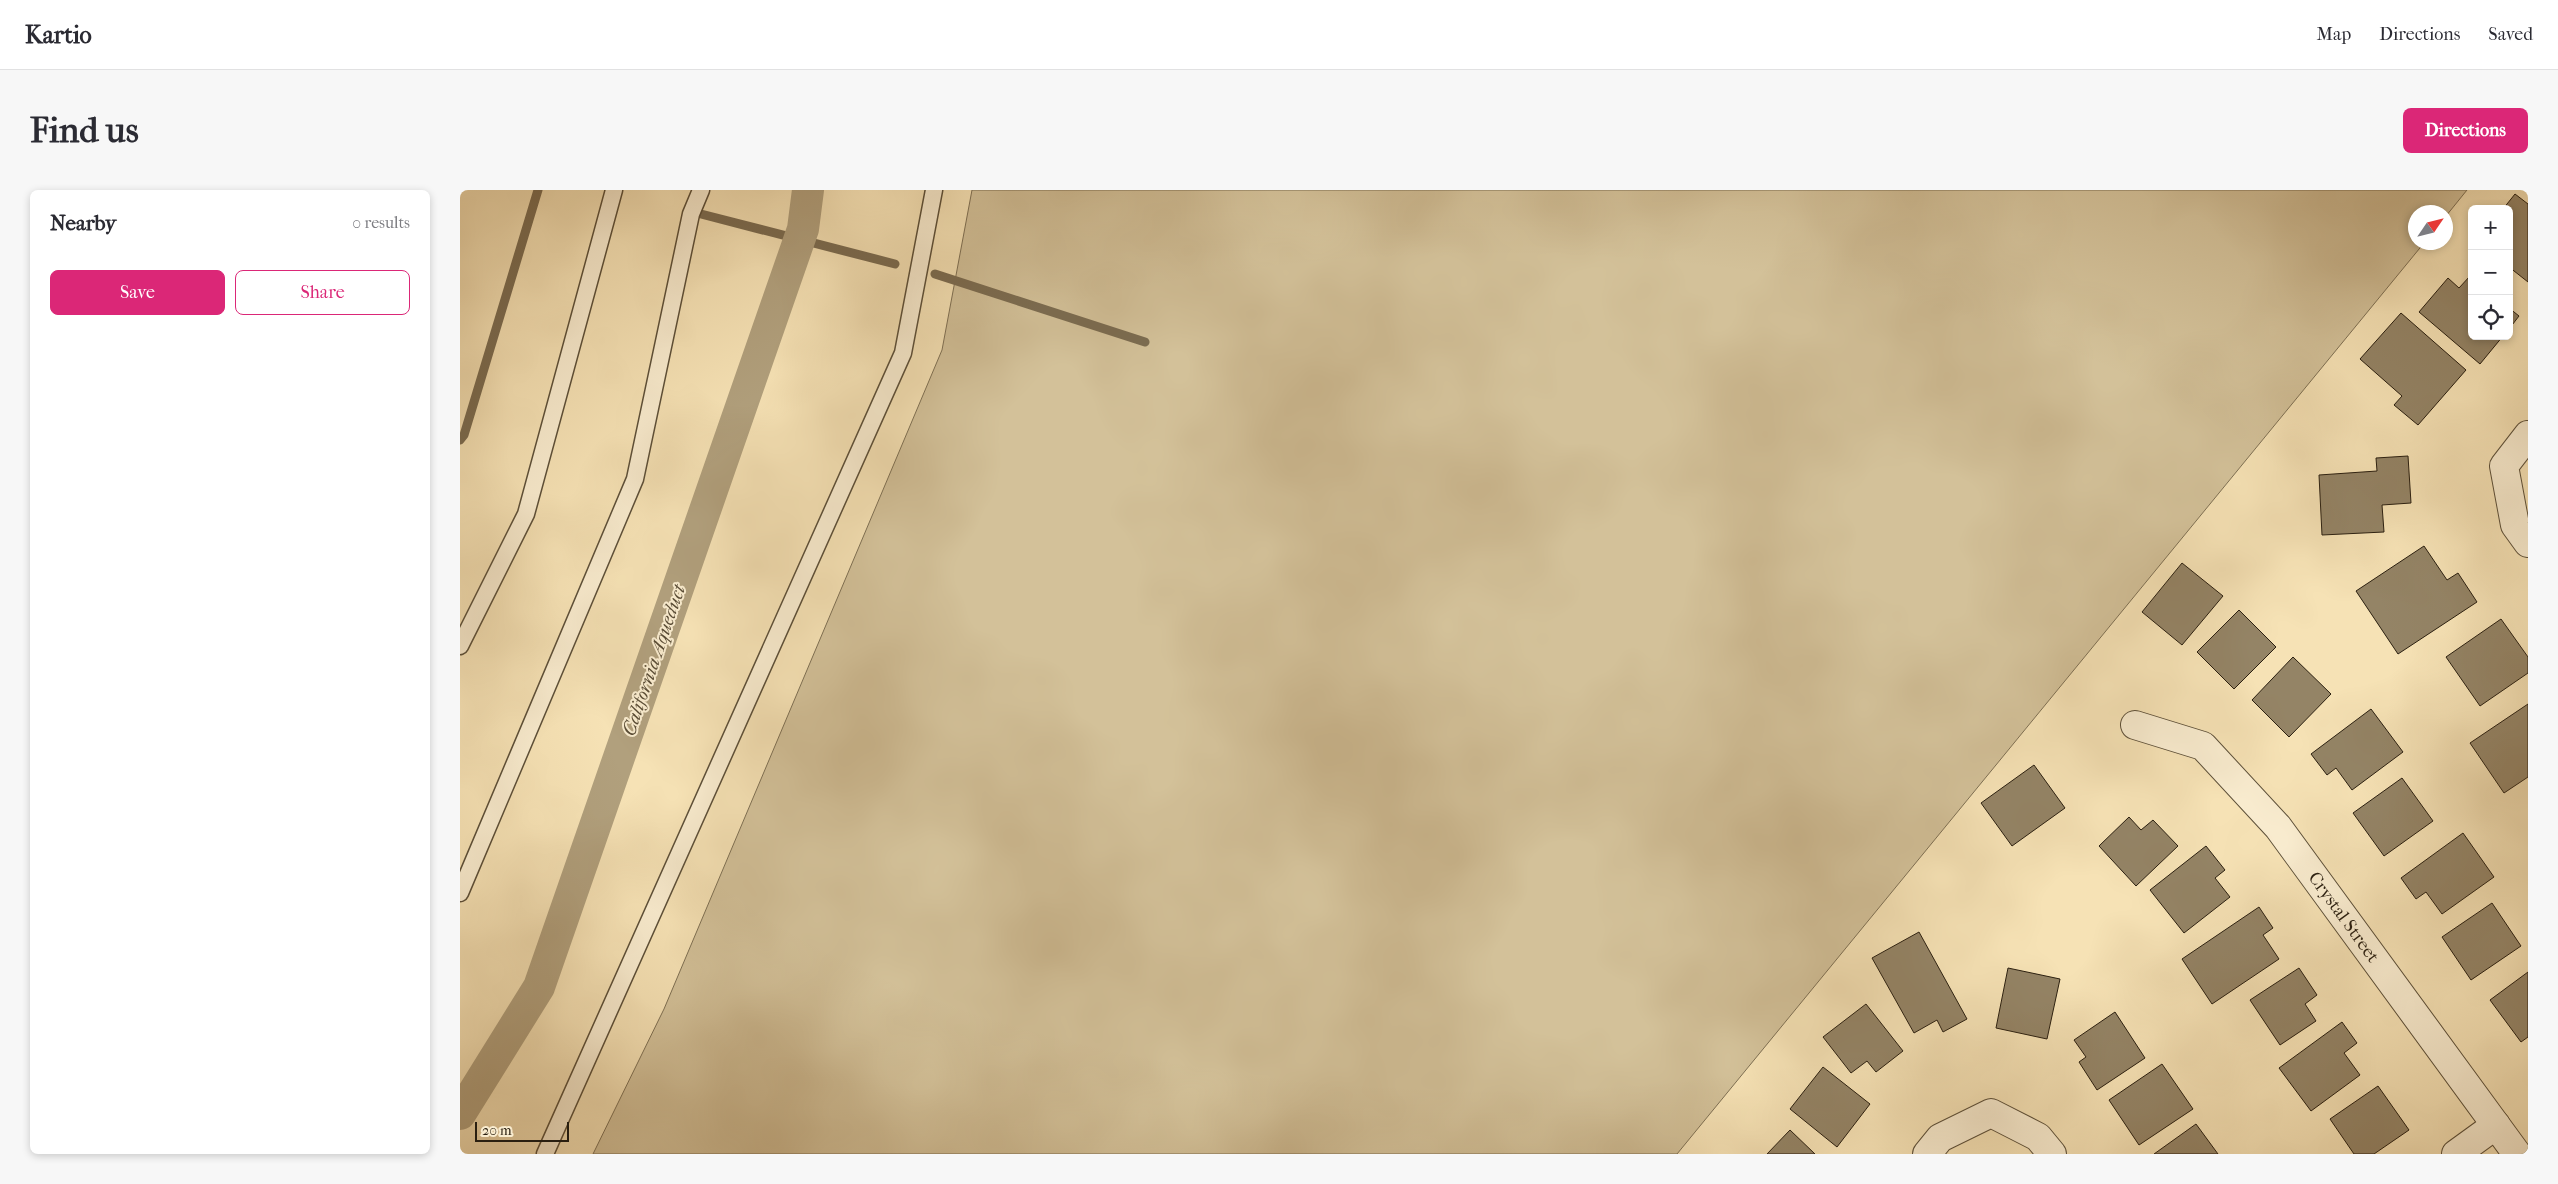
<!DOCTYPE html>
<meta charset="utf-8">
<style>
body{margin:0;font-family:"IM FELL French Canon",serif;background:#f7f7f7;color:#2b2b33}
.controls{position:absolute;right:15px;top:15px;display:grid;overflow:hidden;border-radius:8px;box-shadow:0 2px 8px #0003}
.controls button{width:45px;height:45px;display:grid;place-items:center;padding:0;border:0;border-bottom:1px solid #e1e1e2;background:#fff;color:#2b2b33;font:25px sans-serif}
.compass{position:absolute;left:1948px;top:15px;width:45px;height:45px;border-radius:50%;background:#fff;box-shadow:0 2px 8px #0003;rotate:55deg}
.scale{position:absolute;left:15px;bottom:12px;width:94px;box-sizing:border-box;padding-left:5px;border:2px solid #2a1f10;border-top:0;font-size:14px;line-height:18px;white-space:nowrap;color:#2a1f10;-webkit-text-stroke:4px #f9eccf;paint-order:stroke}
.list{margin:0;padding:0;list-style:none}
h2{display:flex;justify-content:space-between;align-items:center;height:65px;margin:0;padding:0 20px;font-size:21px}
h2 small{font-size:16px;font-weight:400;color:#7c7c81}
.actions{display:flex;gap:10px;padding:15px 20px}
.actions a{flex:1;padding:11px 0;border:1px solid #db2777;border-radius:8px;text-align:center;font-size:18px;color:#db2777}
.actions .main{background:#db2777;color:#fff}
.icon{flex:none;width:28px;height:28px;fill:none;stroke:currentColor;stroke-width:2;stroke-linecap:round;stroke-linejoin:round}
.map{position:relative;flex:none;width:2068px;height:964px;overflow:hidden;border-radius:8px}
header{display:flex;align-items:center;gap:30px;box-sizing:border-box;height:70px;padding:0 25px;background:#fff;border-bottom:1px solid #e1e1e2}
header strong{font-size:24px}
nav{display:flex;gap:28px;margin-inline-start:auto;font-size:18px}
.intro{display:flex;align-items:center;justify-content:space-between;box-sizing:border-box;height:120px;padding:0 30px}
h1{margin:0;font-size:35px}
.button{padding:12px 22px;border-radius:8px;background:#db2777;color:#fff;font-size:18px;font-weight:700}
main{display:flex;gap:30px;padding:0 30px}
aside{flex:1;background:#fff;border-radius:8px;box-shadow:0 2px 8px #0003}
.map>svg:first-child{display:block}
.green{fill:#d3c199;stroke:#7e7054}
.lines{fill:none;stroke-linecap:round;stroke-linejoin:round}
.stream{stroke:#7b6c51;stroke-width:9}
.canal{stroke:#b1a07d;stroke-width:32}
.building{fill:#948466;stroke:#2a1f10}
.service-casing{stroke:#5d5039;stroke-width:19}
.minor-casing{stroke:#5d5039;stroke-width:30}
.service{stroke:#f9eccf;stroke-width:16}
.minor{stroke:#f9eccf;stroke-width:28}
.labels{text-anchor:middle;stroke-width:4;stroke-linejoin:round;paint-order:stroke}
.street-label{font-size:18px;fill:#2a1f10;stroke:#f9eccf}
.water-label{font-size:19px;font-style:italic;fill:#594c36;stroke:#f9eccf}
</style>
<header>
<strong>Kartio</strong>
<nav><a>Map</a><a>Directions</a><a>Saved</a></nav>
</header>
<div class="intro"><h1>Find us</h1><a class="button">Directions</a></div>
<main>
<aside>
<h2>Nearby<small>0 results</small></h2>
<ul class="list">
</ul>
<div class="actions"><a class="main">Save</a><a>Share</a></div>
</aside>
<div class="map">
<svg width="2068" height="964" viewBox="0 0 2068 964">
<rect width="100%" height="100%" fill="#f6e2b5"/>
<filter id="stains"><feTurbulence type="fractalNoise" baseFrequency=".004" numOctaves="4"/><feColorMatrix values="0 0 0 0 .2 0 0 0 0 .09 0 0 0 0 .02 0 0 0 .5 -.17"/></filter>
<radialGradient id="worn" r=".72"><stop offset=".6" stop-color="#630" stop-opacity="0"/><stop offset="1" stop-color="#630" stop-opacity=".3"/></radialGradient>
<polygon class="green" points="512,0 2007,0 1986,26 1986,22 1956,22 1956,52 1964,53 1217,964 133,964 204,819 482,160"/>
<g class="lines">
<g class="stream">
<polyline points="241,24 435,74"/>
<polyline points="475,84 685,152"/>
<polyline points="0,250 4,245 78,0"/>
</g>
<polyline class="canal" points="0,924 79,797 343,39 348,0"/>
</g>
<g class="building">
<polygon points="2055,4 2068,14 2068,92 2049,77 2049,19 2043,19"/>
<polygon points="2010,86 2012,87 2012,146 2043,146 2020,174 1959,122 1988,88 1999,98"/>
<polygon points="2049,118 2059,126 2049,139"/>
<polygon points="1941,123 2006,180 1958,235 1934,215 1942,206 1900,169"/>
<polygon points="1948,266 1951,313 1922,315 1924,342 1862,345 1859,285 1917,281 1916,268"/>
<polygon points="1964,356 1987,390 1998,383 2017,412 1938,464 1896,401"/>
<polygon points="1722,373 1763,406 1722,455 1682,422"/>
<polygon points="1779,420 1816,457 1774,499 1737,462"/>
<polygon points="2041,429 2068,467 2068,483 2020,516 1986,467"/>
<polygon points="1833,467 1871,504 1829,547 1792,510"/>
<polygon points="2068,514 2068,587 2044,603 2010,553"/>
<polygon points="1911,519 1943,562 1892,600 1876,578 1867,585 1851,564"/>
<polygon points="1574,575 1605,618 1552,656 1521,613"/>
<polygon points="1942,588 1973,631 1924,666 1893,623"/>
<polygon points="1669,627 1681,640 1693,630 1718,656 1676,696 1639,656"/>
<polygon points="2003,643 2034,687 1982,724 1966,702 1956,709 1941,688"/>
<polygon points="1746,656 1765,680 1755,688 1770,707 1724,743 1690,700"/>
<polygon points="2032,713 2061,756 2011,790 1982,747"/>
<polygon points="1799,717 1813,738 1803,745 1819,769 1752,814 1722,769"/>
<polygon points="1459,742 1507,829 1483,842 1477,830 1454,843 1412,768"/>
<polygon points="1548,778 1600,789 1587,849 1536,838"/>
<polygon points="1839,778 1857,805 1845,814 1856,831 1820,855 1790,810"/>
<polygon points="2068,782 2068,847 2061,852 2030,810"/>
<polygon points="1406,814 1443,861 1416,882 1407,871 1391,883 1363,847"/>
<polygon points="1655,822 1685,868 1637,900 1619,872 1626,867 1614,850"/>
<polygon points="1882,832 1897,853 1884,863 1900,885 1851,921 1819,878"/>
<polygon points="1702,874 1733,919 1679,955 1649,910"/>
<polygon points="1363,877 1410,914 1377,957 1330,919"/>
<polygon points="1918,896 1949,940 1914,964 1894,964 1870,929"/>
<polygon points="1736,934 1758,964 1694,964"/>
<polygon points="1330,940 1355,964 1307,964"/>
</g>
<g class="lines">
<defs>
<g id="service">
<polyline points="0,456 66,324 154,0"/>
<polyline points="0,703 175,289 231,24 241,0"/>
<polyline points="85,964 443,163 474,0"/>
</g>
<g id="minor">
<polyline points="2068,245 2044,276 2055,335 2068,353"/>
<polyline points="1675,535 1743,556 1818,637 2057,964"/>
<polyline points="1467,964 1480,948 1531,923 1578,947 1592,964"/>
<polyline points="1996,964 2036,935"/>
</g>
</defs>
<use href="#service" class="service-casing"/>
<use href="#minor" class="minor-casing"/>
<use href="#service" class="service"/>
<use href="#minor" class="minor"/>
</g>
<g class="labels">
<g class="street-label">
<text transform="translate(1884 727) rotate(54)" y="6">Crystal Street</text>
</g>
<g class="water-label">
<text transform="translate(193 470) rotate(-71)" y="7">California Aqueduct</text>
</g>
</g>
<rect width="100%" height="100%" filter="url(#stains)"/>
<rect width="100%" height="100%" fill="url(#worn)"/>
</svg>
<div class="controls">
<button>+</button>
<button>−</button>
<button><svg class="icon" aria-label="locate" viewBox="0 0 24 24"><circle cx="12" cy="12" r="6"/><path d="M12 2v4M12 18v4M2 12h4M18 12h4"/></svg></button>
</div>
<svg class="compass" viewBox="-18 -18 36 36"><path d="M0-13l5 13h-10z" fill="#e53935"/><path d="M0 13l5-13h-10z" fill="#7c7c81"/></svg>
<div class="scale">20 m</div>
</div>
</main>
